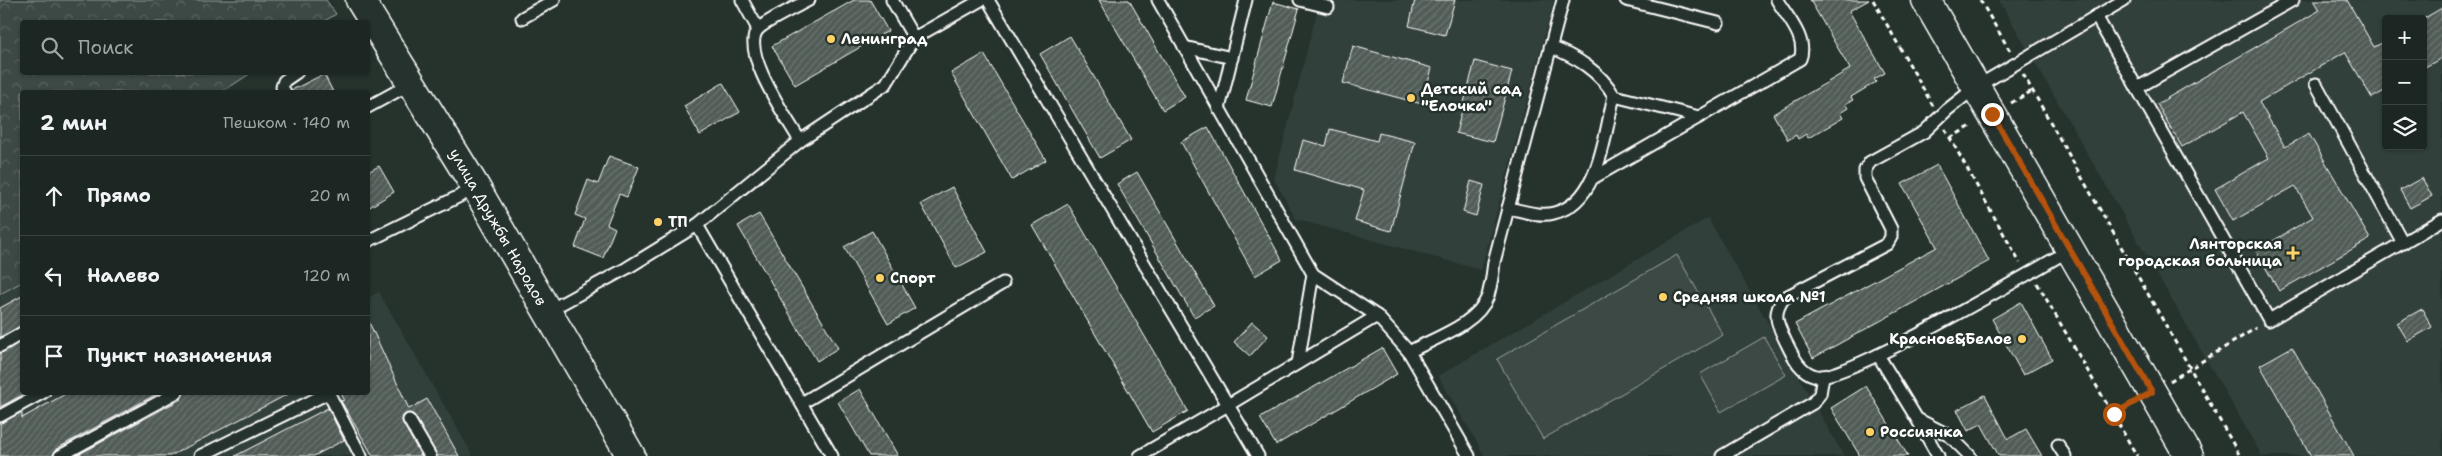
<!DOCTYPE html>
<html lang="ru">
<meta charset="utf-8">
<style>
body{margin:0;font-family:"Shantell Sans",sans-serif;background:#29322f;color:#f1f3f6}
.controls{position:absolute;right:15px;top:15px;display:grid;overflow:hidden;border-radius:5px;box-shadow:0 1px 4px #0004}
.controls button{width:45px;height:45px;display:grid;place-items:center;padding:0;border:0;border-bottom:1px solid #3a4340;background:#1c2622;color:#f1f3f6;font:25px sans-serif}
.stop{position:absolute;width:15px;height:15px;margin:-11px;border:4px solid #b45309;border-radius:50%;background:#fff}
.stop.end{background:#b45309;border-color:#fff;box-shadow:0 1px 5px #0008}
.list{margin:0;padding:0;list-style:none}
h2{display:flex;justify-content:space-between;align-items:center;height:65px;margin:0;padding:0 20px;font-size:21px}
h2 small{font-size:16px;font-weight:400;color:#a0a5a5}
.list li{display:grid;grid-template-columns:32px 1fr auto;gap:15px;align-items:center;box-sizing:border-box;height:80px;padding:0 20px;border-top:1px solid #3a4340}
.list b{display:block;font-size:19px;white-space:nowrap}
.list em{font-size:16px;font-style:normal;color:#a0a5a5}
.icon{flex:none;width:28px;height:28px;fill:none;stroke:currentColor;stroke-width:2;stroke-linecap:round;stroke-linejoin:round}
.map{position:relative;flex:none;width:2442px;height:456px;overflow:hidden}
.search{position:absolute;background:#1c2622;box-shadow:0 1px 4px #0004;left:20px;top:20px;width:350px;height:55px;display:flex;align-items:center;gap:12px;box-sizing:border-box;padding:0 18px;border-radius:5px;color:#a0a5a5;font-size:19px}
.panel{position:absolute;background:#1c2622;box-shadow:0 1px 4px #0004;left:20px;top:90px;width:350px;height:305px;border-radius:5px}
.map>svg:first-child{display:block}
.built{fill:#333f3a;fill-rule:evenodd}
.forest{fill:url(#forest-crowns);stroke:#9ea4a2}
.park{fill:#3e4944;stroke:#9ea4a2}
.building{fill:url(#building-hatch);stroke:#fff}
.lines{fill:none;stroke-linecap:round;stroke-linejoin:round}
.service-casing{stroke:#fff;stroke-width:15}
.tertiary-casing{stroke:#fff;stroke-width:31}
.secondary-casing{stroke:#fff;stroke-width:31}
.path{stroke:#fff;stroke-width:3;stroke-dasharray:5 4;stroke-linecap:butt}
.service{stroke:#26332d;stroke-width:11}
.tertiary{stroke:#26332d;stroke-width:28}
.secondary{stroke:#26332d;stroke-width:28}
.route{stroke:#b45309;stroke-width:6}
.poi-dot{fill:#ffd166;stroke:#26332d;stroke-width:2}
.labels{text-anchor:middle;stroke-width:5;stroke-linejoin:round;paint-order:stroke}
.poi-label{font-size:15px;font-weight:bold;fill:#fff;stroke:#26332d;text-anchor:start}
.street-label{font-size:15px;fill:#fff;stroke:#26332d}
</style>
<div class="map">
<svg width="2442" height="456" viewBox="0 0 2442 456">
<defs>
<pattern id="forest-crowns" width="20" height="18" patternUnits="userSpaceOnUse" patternTransform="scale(1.25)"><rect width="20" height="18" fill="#3e4944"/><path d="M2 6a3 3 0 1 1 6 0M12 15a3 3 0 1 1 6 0" fill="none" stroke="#5b6460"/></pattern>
<pattern id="building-hatch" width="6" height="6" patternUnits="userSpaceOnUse" patternTransform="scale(1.25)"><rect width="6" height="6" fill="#515c57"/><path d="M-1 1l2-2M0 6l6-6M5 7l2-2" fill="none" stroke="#6b7470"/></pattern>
</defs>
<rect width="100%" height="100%" fill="#26332d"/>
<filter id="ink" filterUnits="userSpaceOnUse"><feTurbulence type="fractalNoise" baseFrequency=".02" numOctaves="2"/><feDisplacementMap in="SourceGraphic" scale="10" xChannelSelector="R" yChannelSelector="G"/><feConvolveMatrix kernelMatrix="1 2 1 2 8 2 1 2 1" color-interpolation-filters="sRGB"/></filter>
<g filter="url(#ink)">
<g class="built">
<polygon points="1320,0 1554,0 1481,270 1296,219 1274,179"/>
<path d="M1999 0H2442V456H2262ZM2386 19H2423V146H2386Z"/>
<polygon points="1708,218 1844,456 1485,456 1438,376"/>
<polygon points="22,282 22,392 368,392 368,298 379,292 473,456 0,456 0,294"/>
</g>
<polygon class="forest" points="0,0 326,0 336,14 323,22 22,22 22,72 251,73 222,92 22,92 22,282 0,294"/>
<g class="park">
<polygon points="1677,255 1723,335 1543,439 1497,359"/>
<polygon points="1764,337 1786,375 1721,412 1700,374"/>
</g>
<g class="building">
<polygon points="854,0 870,0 888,31 795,85 772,46"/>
<polygon points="1099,0 1129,0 1185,97 1163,110"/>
<polygon points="1415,0 1455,0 1445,35 1409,26"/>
<polygon points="1810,0 1869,0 1849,11 1885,73 1874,79 1876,82 1851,97 1853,100 1845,104 1848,108 1840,113 1843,118 1808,138 1806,134 1798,139 1796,135 1788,140 1773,114 1850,69"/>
<polygon points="2314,0 2347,0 2374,47 2386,41 2386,90 2372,98 2345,52 2259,102 2285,147 2309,134 2370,239 2279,291 2256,251 2313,217 2295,186 2233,221 2215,189 2269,158 2243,112 2182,147 2157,104 2320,10"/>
<polygon points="1273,2 1299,9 1272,107 1246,100"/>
<polygon points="2442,8 2442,58 2423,68 2423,19"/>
<polygon points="1070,36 1131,140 1100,158 1040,54"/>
<polygon points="1353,46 1432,68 1422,104 1343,83"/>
<polygon points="984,54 1046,160 1012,180 951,73"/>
<polygon points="1475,61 1512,71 1493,142 1456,133"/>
<polygon points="324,74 333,92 292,92 292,90"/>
<polygon points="723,83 740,112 700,135 684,106"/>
<polygon points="1208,127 1282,260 1255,276 1181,142"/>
<polygon points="1330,129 1377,141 1379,133 1415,142 1391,231 1355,221 1364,190 1295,170 1303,140 1326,146"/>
<polygon points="609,156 639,167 627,197 619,194 607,224 615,228 603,258 575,247 585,219 575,215 588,180 598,184"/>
<polygon points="1937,165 1989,261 1813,358 1795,324 1937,247 1902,184"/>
<polygon points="379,166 394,192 368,208 368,172"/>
<polygon points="1137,172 1214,306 1194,317 1117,184"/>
<polygon points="2422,178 2432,196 2410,208 2400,190"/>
<polygon points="1471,181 1484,185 1476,216 1463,212"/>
<polygon points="952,187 987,252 956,268 921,204"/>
<polygon points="1068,204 1188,411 1152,432 1032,225"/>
<polygon points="759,214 838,348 817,361 738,226"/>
<polygon points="872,231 915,308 888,324 844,247"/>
<polygon points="22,296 22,326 0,337 0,308"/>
<polygon points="2021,302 2052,359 2023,375 1992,319"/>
<polygon points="2422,309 2432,327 2408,341 2397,323"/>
<polygon points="368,320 409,409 427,399 459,456 437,456 415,416 409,413 403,416 402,421 421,456 373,456 341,401 344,400 341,392 368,392"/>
<polygon points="1252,322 1268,336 1250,356 1234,342"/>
<polygon points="22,341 22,395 0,407 0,353"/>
<polygon points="2292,347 2354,456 2311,456 2260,365"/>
<polygon points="1382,348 1397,374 1276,445 1260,418"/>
<polygon points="1866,386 1908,456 1860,456 1831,408"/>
<polygon points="860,389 898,456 869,456 838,402"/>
<polygon points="69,392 160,392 56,449 53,456 0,456 0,423 22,412 22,418"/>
<polygon points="184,392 292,392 170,456 76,456 181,399"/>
<polygon points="1985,395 2008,439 2026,429 2042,456 1999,456 1981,424 1968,431 1957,410"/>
<polygon points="328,408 344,440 314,456 235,456"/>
</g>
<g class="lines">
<defs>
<g id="service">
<polyline points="742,0 758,29"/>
<polyline points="892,0 914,38"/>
<polyline points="988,0 1228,405 1377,316"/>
<polyline points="1158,0 1313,274 1377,316 1409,352 1469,456"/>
<polyline points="1300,0 1328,7"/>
<polyline points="1626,0 1718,23"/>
<polyline points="2096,16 2269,320 2442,220"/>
<polyline points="522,18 554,0"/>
<polyline points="1184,47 1232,58"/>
<path d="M1550 47C1575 56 1601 72 1614 96L1699 117"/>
<polyline points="2316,84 2403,243"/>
<polyline points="2137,88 2293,0"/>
<polyline points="285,92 282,87 284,81 297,72"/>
<polyline points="368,107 412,83"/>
<polyline points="1219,109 1246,0"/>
<polyline points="800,141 886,84 914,38 981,0"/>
<path d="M1593 178 1800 59C1808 39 1787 17 1777 0"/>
<path d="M1508 208C1523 211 1540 217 1554 213 1600 202 1604 135 1614 96"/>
<path d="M697 225 800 141C789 121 739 51 758 29 766 21 798 6 809 0"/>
<polyline points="368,241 476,188"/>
<path d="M2070 250C2032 271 1846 382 1816 376 1799 372 1792 354 1785 340 1777 323 1772 314 1784 298L1887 244 1891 237V229L1865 178V170L1870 162 1924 132 1947 110 1976 87 2124 0"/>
<polyline points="548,311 627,268 697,225 832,456"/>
<polyline points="0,346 22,333"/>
<path d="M1409 352C1434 338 1477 325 1488 296 1491 285 1493 273 1494 262L1563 0"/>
<polyline points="1878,355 1917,419 1950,436 1970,456"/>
<polyline points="1298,363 1313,274"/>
<polyline points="328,392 361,456"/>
<polyline points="802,403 1003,283"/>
<polyline points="0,416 44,392"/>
<polyline points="1917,419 1938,456"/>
<polyline points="409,420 430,456"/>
<polyline points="2058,445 2065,456"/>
<polyline points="60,456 177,392"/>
<polyline points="200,456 328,393"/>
<polyline points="1140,456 1228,405 1258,456"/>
<polyline points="1722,456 1813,403 1820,394 1823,376"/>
</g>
<polyline id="tertiary" points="1926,0 2189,456"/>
<polyline id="secondary" points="360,0 476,188 631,456"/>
</defs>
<use href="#service" class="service-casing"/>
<use href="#tertiary" class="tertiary-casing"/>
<use href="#secondary" class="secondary-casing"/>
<g class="path">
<polyline points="1873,0 1933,106"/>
<polyline points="1980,0 2010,51"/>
<polyline points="2023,74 2240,456"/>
<polyline points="2011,103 2032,91"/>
<polyline points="1945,129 2020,263"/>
<polyline points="1950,138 1973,125"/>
<polyline points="2037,283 2137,456"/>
<polyline points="2170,381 2256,328"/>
<polyline points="2114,414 2133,403"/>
</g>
<use href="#service" class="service"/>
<use href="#tertiary" class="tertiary"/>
<use href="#secondary" class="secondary"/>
</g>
</g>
<g class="lines" filter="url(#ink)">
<polyline class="route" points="1992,114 2152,392 2114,414"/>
</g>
<g class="poi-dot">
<circle cx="831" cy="39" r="5"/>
<circle cx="1411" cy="98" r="5"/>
<circle cx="658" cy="222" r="5"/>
<path d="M2290.5 245.5h5v5h5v5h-5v5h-5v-5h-5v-5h5z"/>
<circle cx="880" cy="278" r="5"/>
<circle cx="1663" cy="297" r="5"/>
<circle cx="2022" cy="339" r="5"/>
<circle cx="1870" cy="432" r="5"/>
</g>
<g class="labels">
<g class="poi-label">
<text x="841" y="44">Ленинград</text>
<text x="1421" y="94">Детский сад<tspan x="1421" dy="17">"Елочка"</tspan></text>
<text x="668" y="227">ТП</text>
<text x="2282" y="249" text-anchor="end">Лянторская<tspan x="2282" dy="17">городская больница</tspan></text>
<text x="890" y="283">Спорт</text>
<text x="1673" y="302">Средняя школа №1</text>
<text x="2012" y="344" text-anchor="end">Красное&amp;Белое</text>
<text x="1880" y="437">Россиянка</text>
</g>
<g class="street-label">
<text transform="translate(498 227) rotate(60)" y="5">улица Дружбы Народов</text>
</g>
</g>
</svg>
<div class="controls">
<button>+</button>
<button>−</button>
<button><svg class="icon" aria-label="layers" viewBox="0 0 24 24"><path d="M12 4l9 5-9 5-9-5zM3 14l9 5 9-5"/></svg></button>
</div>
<div class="stop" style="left:2114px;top:414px"></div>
<div class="stop end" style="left:1992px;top:114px"></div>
<div class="search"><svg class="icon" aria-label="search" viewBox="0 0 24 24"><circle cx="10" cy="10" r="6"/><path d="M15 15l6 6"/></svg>Поиск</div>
<section class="panel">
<h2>2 мин<small>Пешком · 140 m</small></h2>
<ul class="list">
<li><svg class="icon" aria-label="ahead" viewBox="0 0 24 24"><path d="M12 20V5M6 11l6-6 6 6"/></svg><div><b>Прямо</b></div><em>20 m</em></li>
<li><svg class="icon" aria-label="left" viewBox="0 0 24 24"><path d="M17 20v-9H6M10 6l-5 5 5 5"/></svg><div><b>Налево</b></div><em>120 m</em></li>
<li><svg class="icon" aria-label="arrive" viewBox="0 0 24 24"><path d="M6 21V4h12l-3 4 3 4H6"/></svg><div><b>Пункт назначения</b></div></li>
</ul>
</section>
</div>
